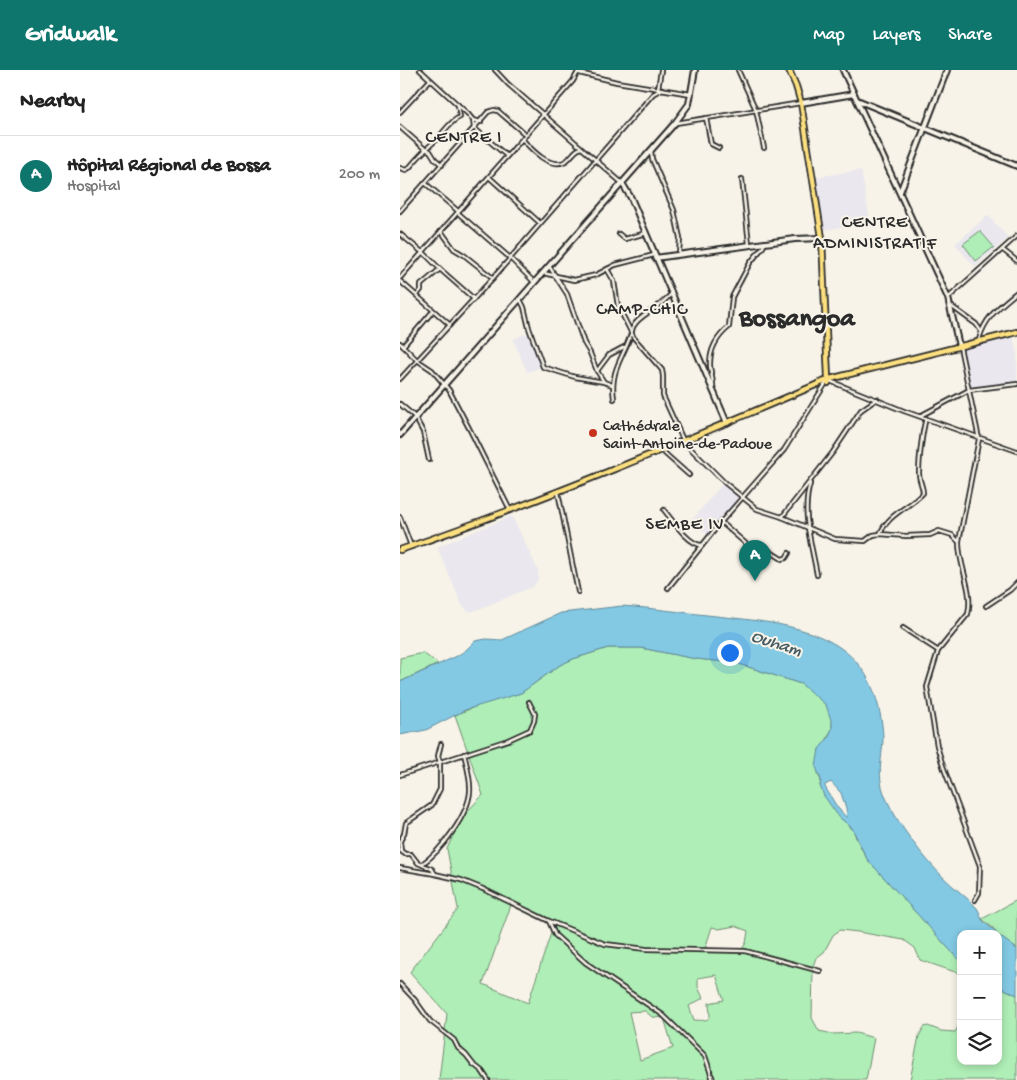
<!DOCTYPE html>
<meta charset="utf-8">
<style>
body{margin:0;font-family:"Gochi Hand",sans-serif;background:#f6f6f6;color:#222}
.controls{position:absolute;right:15px;bottom:15px;display:grid;overflow:hidden;border-radius:10px;box-shadow:0 2px 8px #0003}
.controls button{width:45px;height:45px;display:grid;place-items:center;padding:0;border:0;border-bottom:1px solid #e0e0e0;background:#fff;color:#222;font:25px sans-serif}
.you{position:absolute;left:329px;top:582px;width:18px;height:18px;margin:-12px;border:4px solid #fff;border-radius:50%;background:#1a73e8;box-shadow:0 0 0 8px #1a73e833}
.badge{display:grid;place-items:center;width:32px;height:32px;border-radius:50%;background:#0f766e;color:#fff;font-size:16px;font-weight:700}
.pin{position:absolute;translate:-50% -41px;filter:drop-shadow(0 1px 2px #0008)}
.pin::after{content:'';position:absolute;top:26px;width:18px;height:15px;background:inherit;clip-path:polygon(0 0,100% 0,50% 100%)}
.list{margin:0;padding:0;list-style:none}
h2{display:flex;justify-content:space-between;align-items:center;height:65px;margin:0;padding:0 20px;font-size:21px}
h2 small{font-size:16px;font-weight:400;color:#767676}
.list li{display:grid;grid-template-columns:32px 1fr auto;gap:15px;align-items:center;box-sizing:border-box;height:80px;padding:0 20px;border-top:1px solid #e0e0e0}
.list b{display:block;font-size:19px;white-space:nowrap}
.list p{margin:0;font-size:16px;white-space:nowrap;color:#767676}
.list em{font-size:16px;font-style:normal;color:#767676}
.icon{flex:none;width:28px;height:28px;fill:none;stroke:currentColor;stroke-width:2;stroke-linecap:round;stroke-linejoin:round}
.map{position:relative;flex:none;width:617px;height:1010px;overflow:hidden}
header{display:flex;align-items:center;gap:30px;box-sizing:border-box;height:70px;padding:0 25px;background:#0f766e;color:#fff}
header strong{font-size:24px}
nav{display:flex;gap:28px;margin-inline-start:auto;font-size:18px}
main{display:flex}
aside{flex:1;background:#fff}
.map>svg:first-child{display:block}
.built{fill:#eae7ee}
.green{fill:#afeeb6;stroke:#6d8c70;fill-rule:evenodd}
.water{fill:#83c9e4;stroke:#608a9a;fill-rule:evenodd}
.lines{fill:none;stroke-linecap:round;stroke-linejoin:round}
.street-casing{stroke:#2b2b2b;stroke-width:6}
.secondary-casing{stroke:#2b2b2b;stroke-width:8}
.primary-casing{stroke:#2b2b2b;stroke-width:8}
.street{stroke:#f7f3e8;stroke-width:2.5}
.secondary{stroke:#f7f3e8;stroke-width:4}
.primary{stroke:#fce080;stroke-width:4.5}
.poi-dot{fill:#c8321e;stroke:#f7f3e8;stroke-width:2}
.labels{text-anchor:middle;stroke-width:4;stroke-linejoin:round;paint-order:stroke}
.poi-label{font-size:16px;fill:#2b2b2b;stroke:#f7f3e8;text-anchor:start}
.neighbourhood-label{font-size:18px;letter-spacing:1px;fill:#2b2b2b;stroke:#f7f3e8}
.water-label{font-size:18px;font-style:italic;fill:#455a62;stroke:#f7f3e8}
.town-label{font-size:26px;font-weight:bold;fill:#2b2b2b;stroke:#f7f3e8}
</style>
<header>
<strong>Gridwalk</strong>
<nav><a>Map</a><a>Layers</a><a>Share</a></nav>
</header>
<main>
<aside>
<h2>Nearby<small></small></h2>
<ul class="list">
<li><span class="badge">A</span><div><b>Hôpital Régional de Bossa</b><p>Hospital</p></div><em>200 m</em></li>
</ul>
</aside>
<div class="map">
<svg width="617" height="1010" viewBox="0 0 617 1010">
<rect width="100%" height="100%" fill="#f7f3e8"/>
<filter id="ink" filterUnits="userSpaceOnUse"><feTurbulence type="fractalNoise" baseFrequency=".02" numOctaves="2"/><feDisplacementMap in="SourceGraphic" scale="10" xChannelSelector="R" yChannelSelector="G"/><feConvolveMatrix kernelMatrix="1 2 1 2 8 2 1 2 1" color-interpolation-filters="sRGB"/></filter>
<g filter="url(#ink)">
<g class="built">
<polygon points="461,100 470,152 424,160 416,107"/>
<polygon points="588,145 608,168 575,197 555,174"/>
<polygon points="128,263 142,297 127,302 113,269"/>
<polygon points="613,267 617,281 617,311 570,318 562,279"/>
<polygon points="323,413 340,428 308,465 291,451"/>
<polygon points="112,446 138,500 138,509 134,516 130,518 74,541 68,541 62,535 37,477"/>
</g>
<g class="green">
<polygon points="580,161 594,177 576,191 563,174"/>
<path d="M208 578H241L296 589 336 593 401 614 411 621 426 635 429 640 432 653V659L425 673 419 679 418 705 421 710 420 716 439 747 449 755 454 762 456 768 467 789 561 892V904L520 890 515 878 504 870 458 862 440 860 433 865 424 882 416 888 413 896 412 948 419 961 433 964 456 963 474 968 466 1010H39L47 944 10 902 58 839 47 779 61 748 83 725 55 645 82 634 121 623 160 595 173 589ZM111 835 154 854 128 933 83 914ZM335 856 348 861 346 873 342 879H305L312 857 319 859ZM316 905 324 930 309 933 310 947C306 952 299 950 294 950L289 936 303 928 298 917V908ZM245 941 252 947 264 948 273 978 240 990 229 942Z"/>
<polygon points="23,583 38,594 0,612 0,588"/>
<polygon points="617,830 617,879 598,866 593,858 582,849"/>
<polygon points="598,916 617,925 617,1010 510,1010 519,966 524,957 528,956 541,961 555,962 561,952 561,991 598,991"/>
</g>
<g class="water">
<path d="M222 536C254 538 285 543 316 546 377 553 455 557 476 628 480 640 483 657 483 669 482 691 476 706 486 728 498 755 523 787 543 807 554 818 567 827 577 838 580 842 580 847 583 851 588 856 593 858 597 864H561V892L467 789 452 758 439 747 424 726 420 716 421 710 416 697 419 679 428 668 432 659V653L426 635 401 614 336 593 296 589 241 578H208L173 589 160 595 121 623 65 640 26 660 0 665V612L57 586 66 580 75 571 86 569 102 570 161 543ZM431 712 441 723 446 738 447 748 437 737 425 717V715Z"/>
<polygon points="598,865 617,879 617,925 598,916"/>
</g>
<g class="lines">
<defs>
<g id="street">
<polyline points="20,0 68,44 73,50 81,52"/>
<polyline points="95,0 108,14 222,113"/>
<polyline points="338,0 356,40 364,78"/>
<polyline points="179,3 217,12 291,24"/>
<polyline points="258,19 261,0"/>
<polyline points="0,42 30,10"/>
<polyline points="306,48 311,74 319,78"/>
<polyline points="73,50 74,58 107,86"/>
<polyline points="276,53 401,33"/>
<polyline points="0,57 25,79 30,81 35,89 42,95"/>
<path d="M122 69C132 80 150 100 166 91 172 87 174 80 181 78"/>
<polyline points="251,81 252,89 274,140 280,168 279,184"/>
<path d="M0 98 6 100 9 98C18 87 27 78 37 69 44 62 50 51 60 47L58 35"/>
<polyline points="89,107 140,153"/>
<polyline points="342,109 349,174"/>
<polyline points="25,113 58,141"/>
<polyline points="0,141 88,42 94,40 98,41 126,65"/>
<polyline points="58,143 110,188 134,212"/>
<polyline points="41,161 54,179 64,185 93,208"/>
<polyline points="0,164 22,182"/>
<polyline points="219,164 225,169 246,163"/>
<polyline points="603,180 617,191"/>
<polyline points="23,182 41,200 74,229"/>
<polyline points="149,196 167,224 184,273 190,283 197,301 204,312 212,315"/>
<polyline points="207,199 214,211 218,236 234,268 262,300 263,306 263,326 284,372 325,413 357,439 382,447 435,469 465,471 473,465 480,464 506,466 530,465 539,461 552,465 558,471"/>
<polyline points="143,203 174,210 196,205 215,195 254,185"/>
<polyline points="0,208 173,11 179,0"/>
<polyline points="0,211 50,255"/>
<polyline points="17,225 21,220 21,215 40,199"/>
<polyline points="548,228 617,166"/>
<polyline points="120,229 124,237 129,258 143,297 175,307 204,312"/>
<polyline points="551,236 576,254 581,261"/>
<path d="M579 270C584 248 600 236 617 222"/>
<polyline points="0,273 17,290 32,300 49,320 70,360 110,440"/>
<polyline points="3,276 33,241"/>
<path d="M560 277 579 369 559 471C558 495 574 520 568 544L538 581 527 617 537 676 543 696 580 796 579 823 575 830"/>
<polyline points="197,301 209,285 224,277"/>
<polyline points="0,309 93,208 253,24 262,19"/>
<polyline points="430,311 504,341 617,381"/>
<path d="M313 318C314 310 310 303 310 294 310 279 318 266 329 257L332 227 350 193 363 177 365 173"/>
<path d="M214 329C209 297 227 284 233 257 239 246 250 243 259 235 264 232 267 227 272 224"/>
<polyline points="0,334 15,347 23,362 29,390"/>
<polyline points="520,346 569,320 617,314"/>
<polyline points="262,381 289,405"/>
<path d="M410 414C401 443 412 476 417 505"/>
<polyline points="158,422 178,522"/>
<path d="M264 440C272 450 289 475 302 475"/>
<polyline points="0,447 11,476"/>
<polyline points="382,447 433,382 461,340 477,329"/>
<polyline points="321,452 352,479 363,477 382,489 386,488 389,483"/>
<path d="M480 464C488 444 509 438 523 423 523 416 519 411 519 404 519 389 522 363 526 348"/>
<polyline points="268,518 321,452 384,380 426,313"/>
<polyline points="586,536 610,520 617,513"/>
<polyline points="503,558 537,580"/>
<polyline points="0,705 108,670 130,660 134,651 135,644 129,632"/>
<polyline points="0,771 4,764 6,753 32,735 40,719 40,692 38,686 41,674"/>
<polyline points="0,772 1,781 5,784 11,784 18,793 32,799 35,804"/>
<path d="M22 794C41 781 68 745 70 722 71 709 67 696 64 684"/>
<polyline points="0,798 35,804 61,810 83,819 149,851 205,874 246,879 345,881 420,901"/>
<polyline points="149,851 155,865 186,893 263,945 305,986 313,1010"/>
<polyline points="0,914 15,930 30,951 54,970 58,978 66,985 73,994 82,1001 88,1010"/>
</g>
<g id="secondary">
<polyline points="443,0 548,228 559,276"/>
<polyline points="457,30 617,96"/>
<polyline points="401,33 454,24"/>
<polyline points="222,113 231,128 327,353"/>
<polyline points="500,122 547,0"/>
<polyline points="255,188 395,169 422,168"/>
<polyline points="0,365 275,53 289,34 295,0"/>
</g>
<g id="primary">
<polyline points="389,0 396,16 401,33 422,168 428,308"/>
<polyline points="428,308 430,309 442,306 617,262"/>
<path d="M0 480C144 430 285 371 425 311L428 313 430 309"/>
</g>
</defs>
<use href="#street" class="street-casing"/>
<use href="#secondary" class="secondary-casing"/>
<use href="#primary" class="primary-casing"/>
<use href="#street" class="street"/>
<use href="#secondary" class="secondary"/>
<use href="#primary" class="primary"/>
</g>
</g>
<circle class="poi-dot" cx="193" cy="363" r="5"/>
<g class="labels">
<g class="poi-label">
<text x="203" y="360">Cathédrale<tspan x="203" dy="18">Saint-Antoine-de-Padoue</tspan></text>
</g>
<g class="neighbourhood-label">
<text x="64" y="72">CENTRE I</text>
<text x="475" y="157">CENTRE<tspan x="475" dy="21">ADMINISTRATIF</tspan></text>
<text x="242" y="244">CAMP-CHIC</text>
<text x="285" y="459">SEMBE IV</text>
</g>
<g class="water-label">
<text transform="translate(377 572) rotate(18)" y="6">Ouham</text>
</g>
<g class="town-label">
<text x="397" y="255">Bossangoa</text>
</g>
</g>
</svg>
<div class="controls">
<button>+</button>
<button>−</button>
<button><svg class="icon" aria-label="layers" viewBox="0 0 24 24"><path d="M12 4l9 5-9 5-9-5zM3 14l9 5 9-5"/></svg></button>
</div>
<div class="you"></div>
<div class="pin badge" style="left:355px;top:511px">A</div>
</div>
</main>
